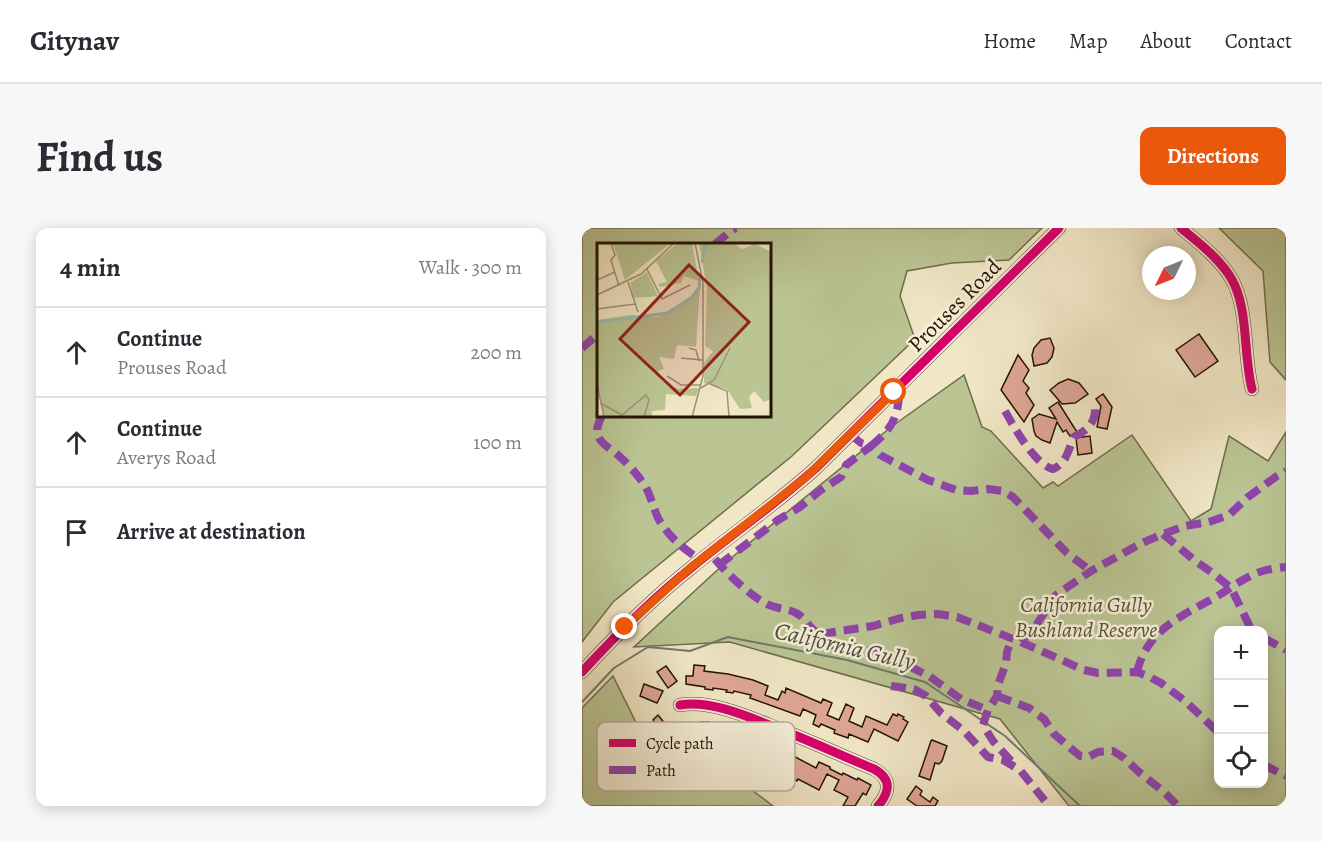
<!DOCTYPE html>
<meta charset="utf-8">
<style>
body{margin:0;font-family:Alegreya,serif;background:#f7f7f7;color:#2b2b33}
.controls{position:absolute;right:18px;bottom:18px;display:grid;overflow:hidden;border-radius:12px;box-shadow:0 3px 15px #0003}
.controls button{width:54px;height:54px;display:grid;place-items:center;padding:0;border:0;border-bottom:2px solid #e1e1e2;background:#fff;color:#2b2b33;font:30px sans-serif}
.compass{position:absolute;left:560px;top:18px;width:54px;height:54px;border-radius:50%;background:#fff;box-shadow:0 3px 15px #0003;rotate:227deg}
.stop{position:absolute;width:18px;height:18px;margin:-14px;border:4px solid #ea580c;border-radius:50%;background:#fff}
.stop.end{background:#ea580c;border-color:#fff;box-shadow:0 2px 6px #0008}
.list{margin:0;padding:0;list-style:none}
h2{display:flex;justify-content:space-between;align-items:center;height:78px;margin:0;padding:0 24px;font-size:26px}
h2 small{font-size:20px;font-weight:400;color:#7c7c81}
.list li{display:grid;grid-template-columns:39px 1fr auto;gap:18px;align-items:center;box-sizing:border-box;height:90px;padding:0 24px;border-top:2px solid #e1e1e2}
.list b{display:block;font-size:22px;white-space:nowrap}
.list p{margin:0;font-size:20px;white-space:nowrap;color:#7c7c81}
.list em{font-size:20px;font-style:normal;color:#7c7c81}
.icon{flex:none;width:33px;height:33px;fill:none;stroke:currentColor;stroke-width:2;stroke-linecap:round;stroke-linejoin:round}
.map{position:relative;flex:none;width:704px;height:578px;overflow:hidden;border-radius:12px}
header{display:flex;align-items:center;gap:36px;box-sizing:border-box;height:84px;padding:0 30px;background:#fff;border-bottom:2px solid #e1e1e2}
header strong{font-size:28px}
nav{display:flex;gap:33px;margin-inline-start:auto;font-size:21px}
.intro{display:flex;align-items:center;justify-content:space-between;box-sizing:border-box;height:144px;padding:0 36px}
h1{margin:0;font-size:42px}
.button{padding:15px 27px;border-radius:12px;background:#ea580c;color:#fff;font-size:21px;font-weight:700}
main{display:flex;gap:36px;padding:0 36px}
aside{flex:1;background:#fff;border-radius:12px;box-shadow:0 3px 15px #0003}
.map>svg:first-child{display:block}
.green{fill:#bbc594;stroke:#706c4a;stroke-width:1.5;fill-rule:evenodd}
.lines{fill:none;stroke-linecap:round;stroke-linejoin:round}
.stream{stroke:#6b7b6b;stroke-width:2}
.building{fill:#dfa797;stroke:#241300;stroke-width:1.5}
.minor-casing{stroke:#574832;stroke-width:14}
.minor{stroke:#f6efda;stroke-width:10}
.quiet{stroke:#8e44ad;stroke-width:8;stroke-dasharray:15 8;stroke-linecap:butt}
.cycleway-casing{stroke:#f6efda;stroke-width:13}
.cycleway{stroke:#d6006c;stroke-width:9}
.route{stroke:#ea580c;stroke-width:8}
.labels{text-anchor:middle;stroke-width:5;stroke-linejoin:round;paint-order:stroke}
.street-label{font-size:22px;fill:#241300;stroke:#f6efda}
.park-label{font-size:22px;font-style:italic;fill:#595134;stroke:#f6efda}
.water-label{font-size:24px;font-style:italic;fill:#4e503e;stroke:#f6efda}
.inset-river{fill:none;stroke:#9bc0b2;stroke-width:3}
.inset-road{fill:none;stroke:#9f9277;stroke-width:1.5}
.view{fill:#8f2418;fill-opacity:0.15;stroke:#8f2418;stroke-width:3}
.inset-edge{fill:none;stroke:#241300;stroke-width:3}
.key{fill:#f6efda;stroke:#b7ad99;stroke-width:1.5}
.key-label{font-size:16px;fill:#241300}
</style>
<header>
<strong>Citynav</strong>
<nav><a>Home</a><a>Map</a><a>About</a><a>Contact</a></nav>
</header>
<div class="intro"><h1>Find us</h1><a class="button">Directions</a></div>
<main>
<aside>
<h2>4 min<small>Walk · 300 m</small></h2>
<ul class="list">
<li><svg class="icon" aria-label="ahead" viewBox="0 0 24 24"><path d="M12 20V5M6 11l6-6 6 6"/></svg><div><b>Continue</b><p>Prouses Road</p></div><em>200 m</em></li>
<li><svg class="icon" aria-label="ahead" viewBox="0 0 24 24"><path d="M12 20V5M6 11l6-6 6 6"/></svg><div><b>Continue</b><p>Averys Road</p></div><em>100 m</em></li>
<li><svg class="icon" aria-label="arrive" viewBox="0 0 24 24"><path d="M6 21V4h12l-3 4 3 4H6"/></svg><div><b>Arrive at destination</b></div></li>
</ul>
</aside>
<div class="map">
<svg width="704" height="578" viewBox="0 0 704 578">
<rect width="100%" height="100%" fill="#f1e7c6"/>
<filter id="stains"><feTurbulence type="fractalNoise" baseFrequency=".00333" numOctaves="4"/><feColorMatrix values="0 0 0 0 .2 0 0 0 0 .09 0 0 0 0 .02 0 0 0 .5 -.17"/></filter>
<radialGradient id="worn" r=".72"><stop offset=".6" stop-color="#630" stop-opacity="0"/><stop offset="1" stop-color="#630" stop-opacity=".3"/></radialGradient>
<g class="green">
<path d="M0 0H460L427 32 370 35 325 43 318 68 333 111 210 228 31 374 0 414ZM16 16H188V188H16Z"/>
<polygon points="637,0 698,0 704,7 704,152 688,134 681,43"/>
<path d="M382 147 400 199 409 203 461 260 471 254 476 258 550 207 609 293 629 281 647 208 686 233 704 204V578H487L418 491 148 414 52 419 143 335 309 199ZM636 403H682V556H636Z"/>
<polygon points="31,448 82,551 129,531 191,578 0,578 0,480"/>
</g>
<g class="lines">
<polyline class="stream" points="0,474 32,440 66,419 108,423 146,409 265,432 343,454 423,508 498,578"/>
</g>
<g class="building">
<polygon points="617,106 636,133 613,149 594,122"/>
<polygon points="468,110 472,120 470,129 465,135 452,138 450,127 452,120 459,112"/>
<polygon points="436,127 447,142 441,153 447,160 444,165 452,177 442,194 419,162"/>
<polygon points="486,151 497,155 506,166 493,175 480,176 468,162 477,155"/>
<polygon points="521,166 530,179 525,201 515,199 519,178 514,171"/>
<polygon points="476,174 495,204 488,208 484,202 481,204 475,194 468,215 460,212 454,208 452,203 450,191 457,186 474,191 467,180"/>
<polygon points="508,208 510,225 496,227 494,210"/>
<polygon points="112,437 123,438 122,443 146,446 171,452 186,458 183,467 196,472 200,463 203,465 204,460 239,475 241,471 250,475 245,487 257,492 264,476 272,480 267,493 280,499 284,488 305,497 311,486 315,488 316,486 322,489 321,491 326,494 316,513 292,501 286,514 267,506 266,510 252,505 253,502 239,496 237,499 231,496 234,487 221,481 218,488 168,470 169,467 152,463 151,465 144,464 145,462 131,460 131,462 123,461 123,459 104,456 104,448 111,448"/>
<polygon points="84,438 95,453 86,460 75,444"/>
<polygon points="62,456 81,463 75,475 58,468"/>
<polygon points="76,487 88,502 77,511 70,503 75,500 71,492"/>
<polygon points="119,494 127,494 127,497 145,499 178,512 179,510 192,516 192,515 202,520 200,522 234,540 237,534 248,539 248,541 260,547 261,545 275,552 276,550 289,557 284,567 281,565 273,578 261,578 266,569 252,562 257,552 245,546 237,562 216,551 215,553 210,550 206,557 199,553 201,549 183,541 185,537 157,523 156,525 143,520 147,510 118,507"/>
<polygon points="350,512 365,518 360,533 357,536 353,535 348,552 337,548 349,513"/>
<polygon points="334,558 340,563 338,567 348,574 351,569 356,573 353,578 335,578 325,571"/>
</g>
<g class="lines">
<defs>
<g id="minor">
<path d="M599 0C617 15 637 30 649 50 667 80 661 127 670 161"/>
<path d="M0 444C34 407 70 371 109 340 150 306 194 276 234 240L477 0"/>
<path d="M98 477C130 472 167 489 197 501 229 513 260 528 292 541 310 551 308 564 296 578"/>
</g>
</defs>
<use href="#minor" class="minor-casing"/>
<use href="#minor" class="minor"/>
<g class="quiet">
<polyline points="133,16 150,2 154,0"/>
<polyline points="0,120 16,106"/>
<path d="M423 183C432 199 453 237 471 241 485 235 486 222 492 209 506 202 516 193 512 175"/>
<path d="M20 188C15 197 13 204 19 213 24 219 32 223 37 228 45 235 53 244 59 252 68 263 70 277 76 290 86 308 101 321 119 332"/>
<path d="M269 207 279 215 289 218C307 203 315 193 317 169L312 164"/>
<polyline points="581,306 612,332 632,346 649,360 670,403"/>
<path d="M133 331C144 345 168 367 183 375 192 381 205 380 214 385 225 390 227 403 239 406L244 413 252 418H266L283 421 304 427 347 448 379 471 406 482"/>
<polyline points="137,337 196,292 218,279 239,262 259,249 264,237 289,218 298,227 346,252 374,262 389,263 406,261 421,263 431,269 485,325 509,343"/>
<polyline points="239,406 291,398 319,390 336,387 356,386 375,389 439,414 502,442 516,445 555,444 566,448 579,455 603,473 636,504"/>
<polyline points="682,410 704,422"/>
<polyline points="439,414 453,399 474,367 509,343 560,315 581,306 603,298 627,294 647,287 666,269 695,248 704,243"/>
<path d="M555 444C565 402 598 389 632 370 648 361 663 348 681 343 688 341 697 340 704 339"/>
<polyline points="309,458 332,461 344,468 359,485 382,503 406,529 421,532 438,542 467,578"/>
<polyline points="415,468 447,480 462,491 472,506 498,528 506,529 516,524 531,523 542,530 558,545 582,564 596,578"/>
<polyline points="429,533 411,513 401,497 406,482 415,468 416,457 424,435 425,424 430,410"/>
<polyline points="682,537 704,548"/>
</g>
<defs>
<g id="cycleway">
<path d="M599 0C617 15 637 30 649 50 667 80 661 127 670 161"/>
<path d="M0 444C34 407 70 371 109 340 150 306 194 276 234 240L477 0"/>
<path d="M98 477C130 472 167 489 197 501 229 513 260 528 292 541 310 551 308 564 296 578"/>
</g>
</defs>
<use href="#cycleway" class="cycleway-casing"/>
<use href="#cycleway" class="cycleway"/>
</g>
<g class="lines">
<polyline class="route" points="43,399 108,340 223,250 312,164"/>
</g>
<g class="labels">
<g class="street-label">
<text transform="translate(372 77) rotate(-45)" y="8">Prouses Road</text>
</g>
<g class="park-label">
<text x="504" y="384">California Gully<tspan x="504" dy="25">Bushland Reserve</tspan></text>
</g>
<g class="water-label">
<text transform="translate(263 418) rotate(13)" y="8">California Gully</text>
</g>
</g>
<g transform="translate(15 15)">
<rect width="174" height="174" fill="#f1e7c6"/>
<path d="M16 0H74L28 37ZM81 0H95L102 38 87 33 84 40 63 44 61 41 70 39 59 18ZM102 0H136L145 6 158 1 174 9V156L167 159 157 148 152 154 155 165 143 166 130 146 107 140V120L116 108 108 103 110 45ZM50 29 61 53 37 55 33 40ZM103 43 99 104 80 102 77 116 62 114 67 126 61 128 64 137 81 146 102 145 99 153 69 151 68 167 55 168V174H7L0 140V77L34 72 60 74 94 54Z" fill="#bbc594"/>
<path class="inset-river" d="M105 20 109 0M0 79 71 70 95 54 102 45 103 32"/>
<path class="inset-road" d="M14 0 18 12 14 17 22 43M50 26 65 56 93 42M0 37 18 29M31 39 41 69M0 52 44 31 77 0M0 66 38 61M92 105 99 107 102 118M84 115 105 117M70 133 84 142H104M0 141 7 174M113 141 130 148 132 174M104 145 117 137 133 105M5 161 25 172 49 152 52 157 47 174M95 174 106 133V40L98 0"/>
<path class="view" d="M92 22 152 79 83 152 23 96Z"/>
<rect width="174" height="174" class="inset-edge"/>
</g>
<rect x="15" y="494" width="198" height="69" rx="9" class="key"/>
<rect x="27" y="511" width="27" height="8" fill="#d6006c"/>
<rect x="27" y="538" width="27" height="8" fill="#8e44ad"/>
<g class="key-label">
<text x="64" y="521">Cycle path</text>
<text x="64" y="548">Path</text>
</g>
<rect width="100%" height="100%" filter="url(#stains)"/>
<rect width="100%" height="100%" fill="url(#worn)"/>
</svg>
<div class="controls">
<button>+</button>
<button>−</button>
<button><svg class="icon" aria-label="locate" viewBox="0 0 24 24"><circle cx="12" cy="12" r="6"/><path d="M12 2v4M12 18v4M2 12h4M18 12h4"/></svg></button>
</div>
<svg class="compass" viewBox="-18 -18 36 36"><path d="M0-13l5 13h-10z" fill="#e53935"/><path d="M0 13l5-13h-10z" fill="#7c7c81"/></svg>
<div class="stop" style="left:312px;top:164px"></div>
<div class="stop end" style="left:43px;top:399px"></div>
</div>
</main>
